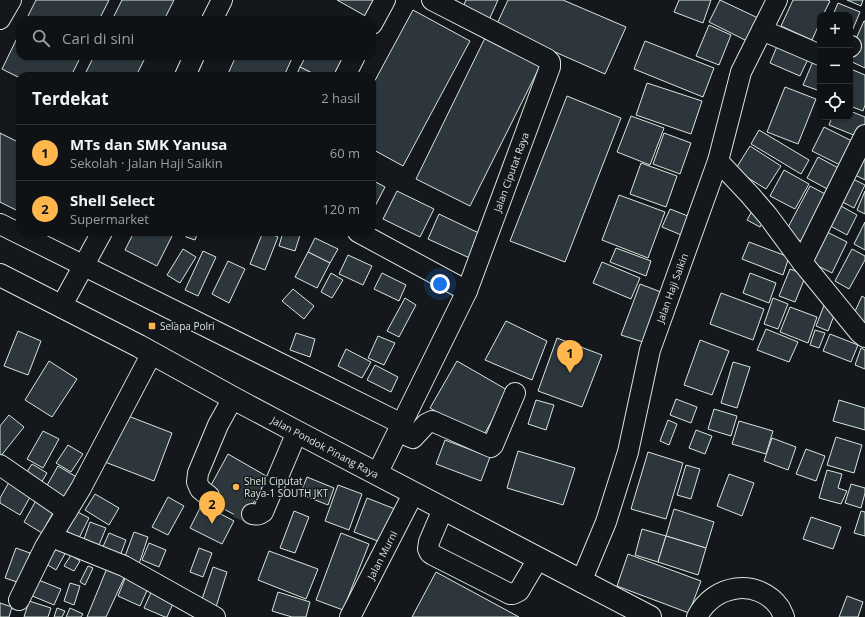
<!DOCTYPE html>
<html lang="id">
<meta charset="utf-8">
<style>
body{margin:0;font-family:"Open Sans",sans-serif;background:#1d2022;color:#f1f3f6}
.controls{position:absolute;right:12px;top:12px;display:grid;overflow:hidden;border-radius:8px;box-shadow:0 1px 3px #0004}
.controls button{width:36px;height:36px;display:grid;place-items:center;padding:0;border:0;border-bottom:1px solid #2f3234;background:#0f1215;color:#f1f3f6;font:20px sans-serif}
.you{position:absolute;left:440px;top:284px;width:14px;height:14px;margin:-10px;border:3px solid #fff;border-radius:50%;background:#1a73e8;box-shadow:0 0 0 6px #1a73e833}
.badge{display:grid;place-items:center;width:26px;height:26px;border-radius:50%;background:#ffb74d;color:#111;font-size:13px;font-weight:700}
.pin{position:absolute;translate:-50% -33px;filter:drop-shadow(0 1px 2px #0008)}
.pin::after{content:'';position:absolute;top:21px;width:14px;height:12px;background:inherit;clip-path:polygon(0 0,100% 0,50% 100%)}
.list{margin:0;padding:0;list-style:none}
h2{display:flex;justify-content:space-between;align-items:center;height:52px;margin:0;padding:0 16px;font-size:17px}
h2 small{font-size:13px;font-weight:400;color:#9b9ea0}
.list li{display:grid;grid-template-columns:26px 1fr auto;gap:12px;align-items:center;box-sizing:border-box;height:56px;padding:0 16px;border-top:1px solid #2f3234}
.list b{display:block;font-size:15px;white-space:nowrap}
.list p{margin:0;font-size:13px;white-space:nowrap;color:#9b9ea0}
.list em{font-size:13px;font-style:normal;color:#9b9ea0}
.icon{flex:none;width:22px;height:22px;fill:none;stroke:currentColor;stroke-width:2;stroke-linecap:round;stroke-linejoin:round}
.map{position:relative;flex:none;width:865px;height:617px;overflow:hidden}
.search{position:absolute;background:#0f1215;box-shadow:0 1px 3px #0004;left:16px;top:16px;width:360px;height:44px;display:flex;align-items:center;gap:10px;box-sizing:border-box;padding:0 14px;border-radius:12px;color:#9b9ea0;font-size:15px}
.panel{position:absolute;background:#0f1215;box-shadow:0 1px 3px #0004;left:16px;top:72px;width:360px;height:164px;border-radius:12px}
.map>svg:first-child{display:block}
.building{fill:#2c363c;stroke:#d8e6dc}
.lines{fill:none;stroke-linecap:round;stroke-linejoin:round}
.minor-tunnel{stroke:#313739;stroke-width:20;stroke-dasharray:20 10;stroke-linecap:butt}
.minor-casing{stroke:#d8e6dc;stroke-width:22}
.highway-casing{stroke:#d8e6dc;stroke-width:24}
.minor{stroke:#14181c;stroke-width:20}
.highway{stroke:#14181c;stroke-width:22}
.poi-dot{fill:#ffb74d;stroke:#14181c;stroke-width:1.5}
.labels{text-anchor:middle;stroke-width:3;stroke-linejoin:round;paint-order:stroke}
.street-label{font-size:10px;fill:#d8e6dc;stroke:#14181c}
.poi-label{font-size:10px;fill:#d8e6dc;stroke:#14181c;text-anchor:start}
</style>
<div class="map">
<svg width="865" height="617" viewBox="0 0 865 617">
<rect width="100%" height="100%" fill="#14181c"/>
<g class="building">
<polygon points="36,0 109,0 99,20 26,20"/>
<polygon points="122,0 174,0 164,20 112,20"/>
<polygon points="337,0 379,0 369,18"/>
<polygon points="466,0 498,0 489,20 463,7"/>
<polygon points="508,0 563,0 626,27 605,74 496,26"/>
<polygon points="679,0 711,0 703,23 674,12"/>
<polygon points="720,0 758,18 747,41 709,22"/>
<polygon points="793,0 827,0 830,1 823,15 820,15 820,22 812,40 781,26"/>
<polygon points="847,0 863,0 861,6"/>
<polygon points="838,3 860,12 850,36 850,15 833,15"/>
<polygon points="413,10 470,41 403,166 372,149 372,86"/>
<polygon points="864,21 865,21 865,68 850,61 850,52"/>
<polygon points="709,25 731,35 719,65 696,56"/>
<polygon points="20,32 20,56 81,56 71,76 20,76 20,78 2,69"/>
<polygon points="485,38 540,66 470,206 416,179"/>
<polygon points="645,41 714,68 703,97 634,69"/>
<polygon points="778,44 809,57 800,76 770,63"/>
<polygon points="94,56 146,56 136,76 84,76"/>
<polygon points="236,56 293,56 284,76 227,76"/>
<polygon points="306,56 351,56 341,76 318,76 300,67"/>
<polygon points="814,59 820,62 820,91 803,85"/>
<polygon points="300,67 318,76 296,76"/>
<polygon points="853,70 865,75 865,105 863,111 850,106 850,78"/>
<polygon points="647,83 702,101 691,134 636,115"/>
<polygon points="785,87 816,99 798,144 767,132"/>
<polygon points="567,96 621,118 565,262 510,241"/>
<polygon points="850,111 865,117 865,127 861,138 829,125 832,117 850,117"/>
<polygon points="631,116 664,128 650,165 617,152"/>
<polygon points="824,127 858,144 846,168 812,151"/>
<polygon points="759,130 809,160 801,174 751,144"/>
<polygon points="0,133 20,143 20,212 0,202"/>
<polygon points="664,133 691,143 680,174 653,164"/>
<polygon points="750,146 781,166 766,189 735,170"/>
<polygon points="865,156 865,180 849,172"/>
<polygon points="818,157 842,170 831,191 807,178"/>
<polygon points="641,163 677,176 666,207 630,194"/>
<polygon points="784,170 809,184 795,209 770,196"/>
<polygon points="847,176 865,185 854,208 835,198"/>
<polygon points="372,180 385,187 372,212"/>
<polygon points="810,186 829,196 805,243 785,233"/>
<polygon points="397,191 434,209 420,237 383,219"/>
<polygon points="865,191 865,214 857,210"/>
<polygon points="619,195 665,212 648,258 602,240"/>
<polygon points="834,202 857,215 847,235 823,222"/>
<polygon points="670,209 693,218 686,237 662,227"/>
<polygon points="752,211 765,218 760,227 747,220"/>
<polygon points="439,214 485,236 474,260 428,239"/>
<polygon points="865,222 865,250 854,244"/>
<polygon points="821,229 847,242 832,273 806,260"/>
<polygon points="134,232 174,232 157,266 125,250"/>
<polygon points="187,232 198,232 195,240 186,237"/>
<polygon points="263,232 266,232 278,237 265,270 250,264"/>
<polygon points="283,232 301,232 295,251 279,246"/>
<polygon points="315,238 338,249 330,263 308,252"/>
<polygon points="749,242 789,257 783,275 742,259"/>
<polygon points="616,248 651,261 646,276 610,262"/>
<polygon points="183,249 196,257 180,283 167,275"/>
<polygon points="852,249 865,256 865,260 849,289 835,281"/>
<polygon points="203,251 216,257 198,296 185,290"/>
<polygon points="308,252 330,263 317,288 295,277"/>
<polygon points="348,255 372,266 363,285 339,274"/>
<polygon points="228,261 245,269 229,303 212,294"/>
<polygon points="602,262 640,278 631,299 593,283"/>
<polygon points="790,269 806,275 795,302 779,296"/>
<polygon points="331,273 343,280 332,298 321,292"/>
<polygon points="382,273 406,285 399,301 374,289"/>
<polygon points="750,273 776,283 769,303 743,293"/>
<polygon points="640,284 661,292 643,342 621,335"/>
<polygon points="293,289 314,306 304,319 282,301"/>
<polygon points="721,293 764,309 753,340 710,324"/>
<polygon points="862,296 865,298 865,324 852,318"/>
<polygon points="405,298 416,305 399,337 387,331"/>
<polygon points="773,298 788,304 778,329 764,324"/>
<polygon points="825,303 837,308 828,331 816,326"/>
<polygon points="790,307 817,317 808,343 780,332"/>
<polygon points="506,321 547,341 532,380 485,360"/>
<polygon points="766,329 798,342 789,362 757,350"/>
<polygon points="815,330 825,333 819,348 810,345"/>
<polygon points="18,331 41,341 28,375 4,366"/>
<polygon points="296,333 315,339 310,357 290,350"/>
<polygon points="830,334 858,345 851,362 823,351"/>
<polygon points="378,336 395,343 384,365 368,358"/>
<polygon points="557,338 602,355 582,407 538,391"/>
<polygon points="700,340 729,351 712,395 684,385"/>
<polygon points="861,348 865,350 865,369 855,365"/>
<polygon points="346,349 371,362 362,378 338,366"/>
<polygon points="49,361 77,379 52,417 25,400"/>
<polygon points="457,361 509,391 482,438 430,408"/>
<polygon points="733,362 750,367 737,408 721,403"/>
<polygon points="375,365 398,377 391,392 367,380"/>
<polygon points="676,399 697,407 691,423 670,415"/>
<polygon points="536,400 554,405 546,430 528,424"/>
<polygon points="839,400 865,408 865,430 833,421"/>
<polygon points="714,409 737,416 731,436 708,429"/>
<polygon points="123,414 172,433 154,481 105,462"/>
<polygon points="9,415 24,427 0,457 0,426"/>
<polygon points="668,420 677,424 669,445 660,441"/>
<polygon points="739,421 773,431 766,454 732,444"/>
<polygon points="696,430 712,436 705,454 689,448"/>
<polygon points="43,431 59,439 43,468 27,459"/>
<polygon points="836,437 862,445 854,473 827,465"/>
<polygon points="772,438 796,447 788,470 764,461"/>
<polygon points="445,440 490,457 481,481 436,464"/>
<polygon points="68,445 83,454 71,472 56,463"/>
<polygon points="806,449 825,456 816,481 796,474"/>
<polygon points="518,451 575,468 563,505 507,488"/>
<polygon points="648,452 683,463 666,519 631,509"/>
<polygon points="228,454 268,477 244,520 204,498"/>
<polygon points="32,464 47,473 38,488 23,478"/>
<polygon points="686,465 700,469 691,499 677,495"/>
<polygon points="58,466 80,479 64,506 42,494"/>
<polygon points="827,470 842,474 838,488 847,491 841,504 819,498"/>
<polygon points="729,474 754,483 742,516 717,506"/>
<polygon points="12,477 34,490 20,515 0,503 0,498"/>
<polygon points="307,477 334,488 328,505 300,494"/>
<polygon points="851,484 865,488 865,493 861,508 845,503"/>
<polygon points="338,485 362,494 349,530 325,521"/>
<polygon points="95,494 119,508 109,525 85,510"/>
<polygon points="38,497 56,507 42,533 24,522"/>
<polygon points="168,497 184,506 168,535 152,527"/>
<polygon points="367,498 395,509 383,543 354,532"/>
<polygon points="202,504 234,521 222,544 190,528"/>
<polygon points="674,509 714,522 706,548 666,536"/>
<polygon points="74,510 89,518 79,538 64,530"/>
<polygon points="294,511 309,517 295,553 280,548"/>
<polygon points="861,511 865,512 865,536 854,533"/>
<polygon points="811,517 841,527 833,549 803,539"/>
<polygon points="90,522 106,528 99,545 84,539"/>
<polygon points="642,529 666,536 658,562 635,555"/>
<polygon points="134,532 148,537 139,564 124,559"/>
<polygon points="109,533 126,540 120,556 102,549"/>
<polygon points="341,533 369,544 343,610 316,600"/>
<polygon points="666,536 706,548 698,575 658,562"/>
<polygon points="149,543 166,550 159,567 142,560"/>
<polygon points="53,544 66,552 56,570 43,562"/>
<polygon points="16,548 30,553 20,583 5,578"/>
<polygon points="199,548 212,553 203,577 190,572"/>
<polygon points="269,551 318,569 306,599 258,580"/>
<polygon points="628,554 701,581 689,613 617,586"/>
<polygon points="71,555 80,561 74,571 64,566"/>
<polygon points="88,566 93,568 85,585 80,582"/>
<polygon points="213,567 227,572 216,607 201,602"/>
<polygon points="107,568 125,576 106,617 87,617"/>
<polygon points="436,572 519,617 412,617"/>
<polygon points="126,576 149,586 140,606 118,596"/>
<polygon points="36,579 61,589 54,605 30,595"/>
<polygon points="70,583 80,586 74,605 64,601"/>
<polygon points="153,588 176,597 167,617 165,617 144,608"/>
<polygon points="278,592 310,602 306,617 292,617 272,611"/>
<polygon points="847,596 863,602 858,617 839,617"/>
<polygon points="29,601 51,608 48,617 24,617"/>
<polygon points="0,603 12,607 9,617 0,617"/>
<polygon points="57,608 65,611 62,617 54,617"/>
<polygon points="70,608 83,614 81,617 66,617"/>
</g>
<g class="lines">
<polyline class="minor-tunnel" points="209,496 252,514"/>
<defs>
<g id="minor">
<polyline points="0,19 11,0"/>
<polyline points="212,20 222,0"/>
<polyline points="372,24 385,0"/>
<polyline points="762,30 820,55"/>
<polyline points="850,47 851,46"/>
<polyline points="185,76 194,56"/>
<polyline points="345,76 355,56"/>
<polyline points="718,161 750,195 768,216 802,262 859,332 865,337"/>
<polyline points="0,224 402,424 408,436 413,438 426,424 432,421 491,447 493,445 515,393"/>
<polyline points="358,232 467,291"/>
<polyline points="802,262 865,135"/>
<polyline points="61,307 102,232"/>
<polyline points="0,465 67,511"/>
<polyline points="377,474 467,291 550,67 550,62 547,59 432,0"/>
<polyline points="209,496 200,489 197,482 198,473 218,425 233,398"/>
<polyline points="443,509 429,542 428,549 430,553 433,555 510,594 513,594 519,591 538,559"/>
<path d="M252 514C257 515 259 515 263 512L297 432"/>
<polyline points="52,537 124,566 215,617"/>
<polyline points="581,582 606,522 628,452 650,350 718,161 741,72 777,0"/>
<polyline points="19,600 45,547 81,488 152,353"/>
<polyline points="350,617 410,500 412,493"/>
<path d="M697 617C713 584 758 577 780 608 781 611 783 614 784 617"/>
</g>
<polyline id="highway" points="0,275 139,346 233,398 297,432 650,617"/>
</defs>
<use href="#minor" class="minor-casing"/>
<use href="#highway" class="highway-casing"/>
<use href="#minor" class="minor"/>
<use href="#highway" class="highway"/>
</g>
<g class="poi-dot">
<rect x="148" y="322" width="8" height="8" rx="2"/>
<circle cx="236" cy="487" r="4"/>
</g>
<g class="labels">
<g class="street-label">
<text transform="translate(511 172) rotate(-70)" y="4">Jalan Ciputat Raya</text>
<text transform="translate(672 288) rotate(-70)" y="4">Jalan Haji Saikin</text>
<text transform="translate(325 447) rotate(28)" y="4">Jalan Pondok Pinang Raya</text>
<text transform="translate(382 555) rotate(-63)" y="4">Jalan Murni</text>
</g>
<g class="poi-label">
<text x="160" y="330">Selapa Polri</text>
<text x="244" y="485">Shell Ciputat<tspan x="244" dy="12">Raya-1 SOUTH JKT</tspan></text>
</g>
</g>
</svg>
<div class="controls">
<button>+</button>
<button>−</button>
<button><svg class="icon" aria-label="locate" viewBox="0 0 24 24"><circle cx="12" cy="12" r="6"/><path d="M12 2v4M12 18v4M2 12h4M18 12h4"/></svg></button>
</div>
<div class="you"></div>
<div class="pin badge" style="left:570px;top:373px">1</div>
<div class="pin badge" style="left:212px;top:524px">2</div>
<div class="search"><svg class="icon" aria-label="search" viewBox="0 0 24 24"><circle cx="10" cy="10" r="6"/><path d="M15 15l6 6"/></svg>Cari di sini</div>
<section class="panel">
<h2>Terdekat<small>2 hasil</small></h2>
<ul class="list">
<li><span class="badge">1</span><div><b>MTs dan SMK Yanusa</b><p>Sekolah · Jalan Haji Saikin</p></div><em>60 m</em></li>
<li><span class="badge">2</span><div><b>Shell Select</b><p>Supermarket</p></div><em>120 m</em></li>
</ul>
</section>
</div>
